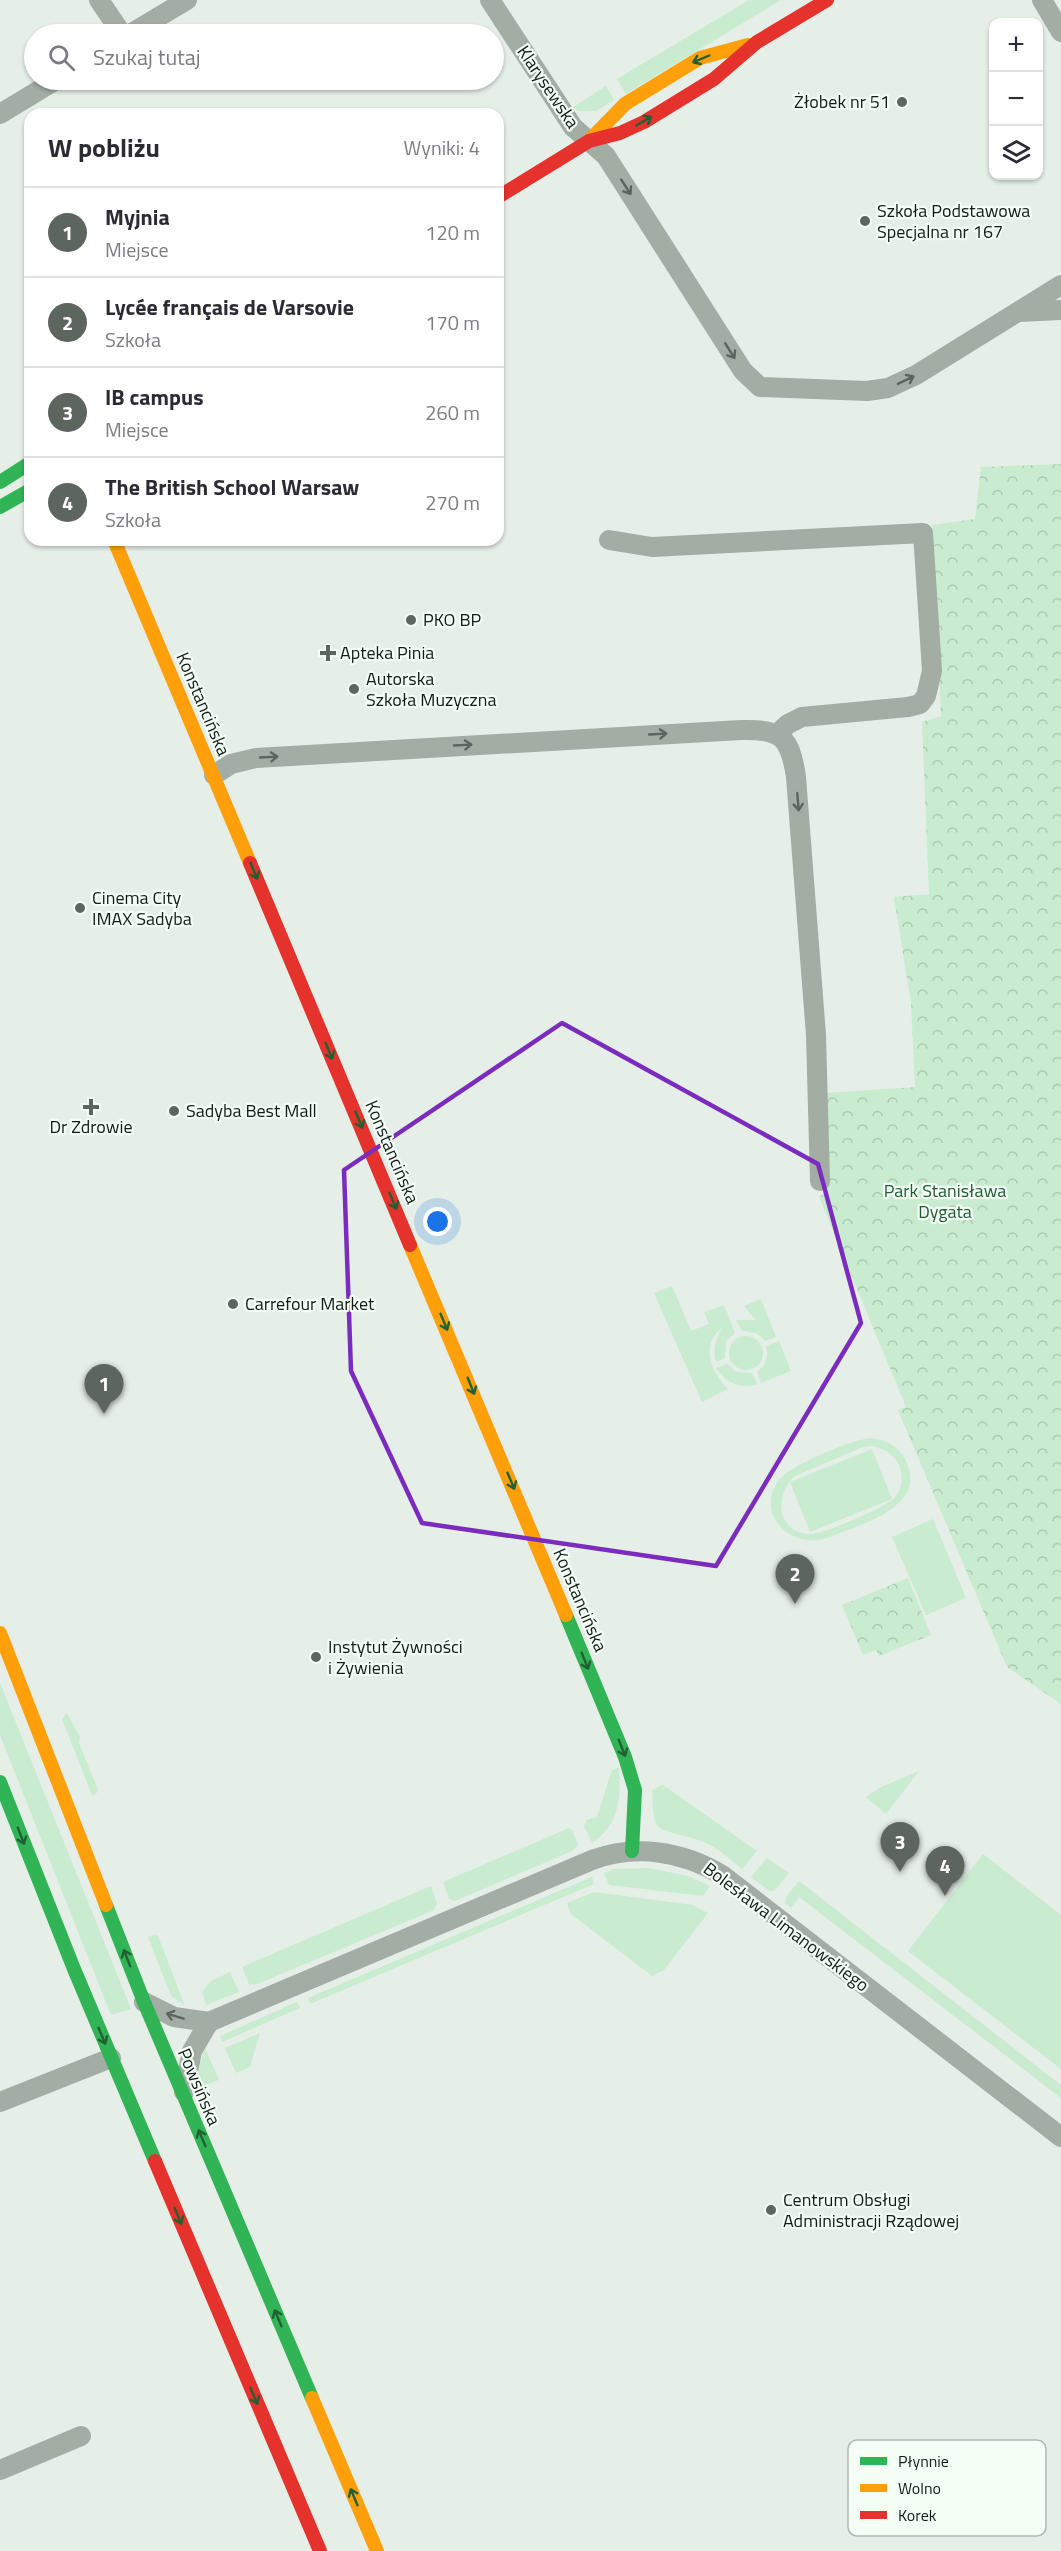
<!DOCTYPE html>
<html lang="pl">
<meta charset="utf-8">
<style>
body{margin:0;font-family:"Titillium Web",sans-serif;background:#f2f2f3;color:#2b2b33}
.controls{position:absolute;right:18px;top:18px;display:grid;overflow:hidden;border-radius:12px;box-shadow:0 2px 4px #0004}
.controls button{width:54px;height:54px;display:grid;place-items:center;padding:0;border:0;border-bottom:2px solid #e1e1e2;background:#fff;color:#2b2b33;font:30px sans-serif}
.you{position:absolute;left:438px;top:1222px;width:21px;height:21px;margin:-15px;border:4px solid #fff;border-radius:50%;background:#1a73e8;box-shadow:0 0 0 9px #1a73e833}
.badge{display:grid;place-items:center;width:39px;height:39px;border-radius:50%;background:#5d655f;color:#fff;font-size:20px;font-weight:700}
.pin{position:absolute;translate:-50% -50px;filter:drop-shadow(0 2px 3px #0008)}
.pin::after{content:'';position:absolute;top:32px;width:21px;height:18px;background:inherit;clip-path:polygon(0 0,100% 0,50% 100%)}
.list{margin:0;padding:0;list-style:none}
h2{display:flex;justify-content:space-between;align-items:center;height:78px;margin:0;padding:0 24px;font-size:26px}
h2 small{font-size:20px;font-weight:400;color:#7c7c81}
.list li{display:grid;grid-template-columns:39px 1fr auto;gap:18px;align-items:center;box-sizing:border-box;height:90px;padding:0 24px;border-top:2px solid #e1e1e2}
.list b{display:block;font-size:22px;white-space:nowrap}
.list p{margin:0;font-size:20px;white-space:nowrap;color:#7c7c81}
.list em{font-size:20px;font-style:normal;color:#7c7c81}
.icon{flex:none;width:33px;height:33px;fill:none;stroke:currentColor;stroke-width:2;stroke-linecap:round;stroke-linejoin:round}
.map{position:relative;flex:none;width:1061px;height:2551px;overflow:hidden}
.search{position:absolute;background:#fff;box-shadow:0 2px 4px #0004;left:24px;top:24px;width:480px;height:66px;display:flex;align-items:center;gap:15px;box-sizing:border-box;padding:0 21px;border-radius:33px;color:#7c7c81;font-size:22px}
.panel{position:absolute;background:#fff;box-shadow:0 2px 4px #0004;left:24px;top:108px;width:480px;height:438px;border-radius:18px}
.map>svg:first-child{display:block}
.grass{fill:#c9ebd0;fill-rule:evenodd}
.park{fill:url(#park-crowns)}
.lines{fill:none;stroke-linecap:round;stroke-linejoin:round}
.street{stroke:#a2ada4;stroke-width:20}
.fast{stroke:#30b455;stroke-width:14}
.slow{stroke:#ff9f0a;stroke-width:14}
.jam{stroke:#e5322d;stroke-width:14}
.oneway{stroke:#216032}
.oneway2{stroke:#5b645d}
.marked{fill:none;stroke:#7b2cbf;stroke-width:4.5;stroke-linejoin:round}
.poi-dot{fill:#5d655f;stroke:#f3fef5;stroke-width:2}
.labels{text-anchor:middle;stroke-width:4.5;stroke-linejoin:round;paint-order:stroke}
.street-label{font-size:18px;fill:#141b16;stroke:#f3fef5}
.poi-label{font-size:18px;fill:#141b16;stroke:#f3fef5;text-anchor:start}
.park-label{font-size:18px;fill:#205a32;stroke:#f3fef5}
.key{fill:#f3fef5;stroke:#b0bab2;stroke-width:1.5}
.key-label{font-size:16px;fill:#141b16}
</style>
<div class="map">
<svg width="1061" height="2551" viewBox="0 0 1061 2551">
<defs>
<pattern id="park-crowns" width="20" height="18" patternUnits="userSpaceOnUse" patternTransform="scale(1.5)"><rect width="20" height="18" fill="#c9ebd0"/><path d="M2 6a3 3 0 1 1 6 0M12 15a3 3 0 1 1 6 0" fill="none" stroke="#acc9b2"/></pattern>
</defs>
<rect width="100%" height="100%" fill="#e5efe7"/>
<g class="grass">
<polygon points="749,0 781,0 626,94 617,79"/>
<polygon points="606,86 614,100 596,111 578,111 573,107"/>
<path d="M672 1286 691 1331 709 1324 704 1312 724 1305 735 1333 726 1341 725 1358 716 1362C712 1349 716 1339 722 1328 699 1345 712 1373 728 1389L702 1402 654 1293Z"/>
<polygon points="761,1299 776,1337 765,1341 758,1334 741,1330 736,1320 756,1320 744,1306"/>
<circle cx="746" cy="1353" r="17"/>
<path d="M779 1341 791 1371 761 1383 757 1371C766 1367 769 1355 766 1346Z"/>
<path d="M727 1364 736 1372 752 1373 757 1384C739 1390 726 1382 716 1368Z"/>
<path d="M870 1438C885 1439 899 1446 906 1461 928 1508 860 1524 830 1537 793 1552 753 1515 779 1480 792 1464 849 1441 870 1438ZM872 1446C886 1449 899 1457 901 1472 903 1481 901 1491 894 1498 885 1508 822 1535 809 1534 776 1532 774 1494 795 1476L863 1447Z"/>
<polygon points="872,1449 892,1499 810,1532 790,1482"/>
<polygon points="933,1519 966,1598 926,1615 892,1537"/>
<polygon points="0,1683 131,2009 111,2015 0,1735"/>
<polygon points="67,1713 80,1737 79,1743 98,1790 96,1794 92,1795 62,1719"/>
<path d="M619 1767C621 1797 620 1824 592 1843L584 1826 587 1820 597 1817 612 1770Z"/>
<polygon points="919,1771 886,1814 866,1797 881,1787"/>
<path d="M662 1785H663L757 1851 742 1869C728 1858 715 1845 698 1840 657 1826 654 1839 652 1790Z"/>
<polygon points="569,1828 572,1830 578,1845 572,1851 455,1901 449,1899 443,1882"/>
<polygon points="983,1854 1061,1915 1061,2069 908,1951"/>
<polygon points="767,1858 789,1873 774,1891 769,1891 751,1877"/>
<polygon points="649,1868 688,1876 710,1886 703,1896 609,1885 604,1873 615,1869"/>
<polygon points="592,1877 594,1884 310,2004 308,1998"/>
<polygon points="799,1881 1061,2085 1061,2098 799,1897 791,1908 785,1903 786,1897"/>
<polygon points="431,1886 437,1904 434,1910 255,1985 249,1984 242,1967"/>
<polygon points="594,1892 693,1905 708,1913 664,1970 652,1976 571,1914 567,1903"/>
<polygon points="155,1935 158,1936 185,2006 171,1996 148,1937"/>
<polygon points="230,1972 239,1992 206,2005 202,1992 211,1981"/>
<polygon points="297,2002 300,2008 222,2042 220,2036"/>
<polygon points="260,2033 250,2067 236,2073 225,2048"/>
<polygon points="205,2048 219,2080 205,2085 207,2091 203,2093 198,2072"/>
</g>
<g class="park">
<polygon points="1061,464 1061,1704 1007,1667 898,1410 906,1407 819,1197 827,1191 825,1093 915,1087 911,1003 894,897 929,894 922,722 941,716 932,525 975,519 981,467"/>
<polygon points="908,1578 931,1635 879,1656 876,1650 863,1655 842,1605"/>
</g>
<g class="lines">
<g class="street">
<polyline points="99,0 122,34"/>
<polyline points="490,0 573,127 606,156 743,371 760,387 867,391 888,388 916,375 1061,285"/>
<polyline points="1042,0 1061,32"/>
<polyline points="130,34 187,0"/>
<polyline points="0,114 56,80"/>
<polyline points="1019,312 1061,310"/>
<polyline points="609,540 652,547 923,533 932,671 926,696 920,704 908,707 802,717 788,724 777,734"/>
<path d="M214 775 231 764 256 758 741 730C782 729 790 737 796 777L816 1035 820 1181"/>
<path d="M144 2002 174 2017 209 2022 592 1860C636 1844 682 1851 722 1875L1061 2137"/>
<polyline points="184,2092 192,2051 209,2022"/>
<polyline points="0,2102 111,2058"/>
<polyline points="0,2470 81,2436"/>
</g>
<g class="fast">
<polyline points="0,482 30,463"/>
<polyline points="0,507 30,490"/>
<polyline points="566,1615 625,1757 635,1790 632,1851"/>
<polyline points="0,1782 74,1969 155,2161"/>
<polyline points="106,1905 144,2002 312,2398"/>
</g>
<g class="slow">
<polyline points="589,141 625,104 700,58 748,45"/>
<polyline points="114,540 250,863"/>
<polyline points="410,1245 566,1615"/>
<polyline points="0,1633 106,1905"/>
<polyline points="312,2398 377,2551"/>
</g>
<g class="jam">
<polyline points="498,197 589,141 620,133 644,122 714,79 757,42 827,0"/>
<polyline points="250,863 410,1245"/>
<polyline points="155,2161 320,2551"/>
</g>
</g>
<defs><path id="oneway-shaft" d="M-6 0H5M1.5-3L5.5 0L1.5 3" fill="none" stroke-width="1.6" stroke-linecap="round" stroke-linejoin="round" transform="scale(1.5)"/></defs>
<g class="oneway">
<use href="#oneway-shaft" transform="translate(701 59) rotate(157)"/>
<use href="#oneway-shaft" transform="translate(644 121) rotate(-30)"/>
<use href="#oneway-shaft" transform="translate(254 871) rotate(67)"/>
<use href="#oneway-shaft" transform="translate(329 1051) rotate(67)"/>
<use href="#oneway-shaft" transform="translate(359 1120) rotate(67)"/>
<use href="#oneway-shaft" transform="translate(393 1201) rotate(67)"/>
<use href="#oneway-shaft" transform="translate(444 1322) rotate(67)"/>
<use href="#oneway-shaft" transform="translate(471 1386) rotate(68)"/>
<use href="#oneway-shaft" transform="translate(511 1481) rotate(67)"/>
<use href="#oneway-shaft" transform="translate(585 1661) rotate(68)"/>
<use href="#oneway-shaft" transform="translate(622 1748) rotate(68)"/>
<use href="#oneway-shaft" transform="translate(21 1836) rotate(69)"/>
<use href="#oneway-shaft" transform="translate(127 1958) rotate(-111)"/>
<use href="#oneway-shaft" transform="translate(102 2036) rotate(67)"/>
<use href="#oneway-shaft" transform="translate(202 2138) rotate(-113)"/>
<use href="#oneway-shaft" transform="translate(178 2216) rotate(67)"/>
<use href="#oneway-shaft" transform="translate(278 2318) rotate(-113)"/>
<use href="#oneway-shaft" transform="translate(254 2396) rotate(67)"/>
<use href="#oneway-shaft" transform="translate(354 2497) rotate(-113)"/>
</g>
<g class="oneway2">
<use href="#oneway-shaft" transform="translate(626 187) rotate(57)"/>
<use href="#oneway-shaft" transform="translate(730 351) rotate(58)"/>
<use href="#oneway-shaft" transform="translate(906 380) rotate(-26)"/>
<use href="#oneway-shaft" transform="translate(658 734) rotate(-3)"/>
<use href="#oneway-shaft" transform="translate(463 745) rotate(-3)"/>
<use href="#oneway-shaft" transform="translate(269 757) rotate(-3)"/>
<use href="#oneway-shaft" transform="translate(798 802) rotate(85)"/>
<use href="#oneway-shaft" transform="translate(175 2016) rotate(-163)"/>
</g>
<path class="marked" d="M562 1023 818 1164 861 1323 716 1566 422 1523 351 1371 344 1170Z"/>
<g class="poi-dot">
<circle cx="902" cy="102" r="6"/>
<circle cx="865" cy="221" r="6"/>
<circle cx="411" cy="620" r="6"/>
<path d="M325 644h6v6h6v6h-6v6h-6v-6h-6v-6h6z"/>
<circle cx="354" cy="689" r="6"/>
<circle cx="80" cy="908" r="6"/>
<path d="M88 1098h6v6h6v6h-6v6h-6v-6h-6v-6h6z"/>
<circle cx="174" cy="1111" r="6"/>
<circle cx="233" cy="1304" r="6"/>
<circle cx="316" cy="1657" r="6"/>
<circle cx="771" cy="2210" r="6"/>
</g>
<g class="labels">
<g class="street-label">
<text transform="translate(548 87) rotate(56)" y="6">Klarysewska</text>
<text transform="translate(203 704) rotate(67)" y="6">Konstancińska</text>
<text transform="translate(392 1152) rotate(67)" y="6">Konstancińska</text>
<text transform="translate(580 1600) rotate(67)" y="6">Konstancińska</text>
<text transform="translate(786 1927) rotate(37)" y="6">Bolesława Limanowskiego</text>
<text transform="translate(199 2087) rotate(67)" y="6">Powsińska</text>
</g>
<g class="poi-label">
<text x="890" y="108" text-anchor="end">Żłobek nr 51</text>
<text x="877" y="217">Szkoła Podstawowa<tspan x="877" dy="21">Specjalna nr 167</tspan></text>
<text x="423" y="626">PKO BP</text>
<text x="340" y="659">Apteka Pinia</text>
<text x="366" y="685">Autorska<tspan x="366" dy="21">Szkoła Muzyczna</tspan></text>
<text x="92" y="904">Cinema City<tspan x="92" dy="21">IMAX Sadyba</tspan></text>
<text x="186" y="1117">Sadyba Best Mall</text>
<text x="91" y="1133" text-anchor="middle">Dr Zdrowie</text>
<text x="245" y="1310">Carrefour Market</text>
<text x="328" y="1653">Instytut Żywności<tspan x="328" dy="21">i Żywienia</tspan></text>
<text x="783" y="2206">Centrum Obsługi<tspan x="783" dy="21">Administracji Rządowej</tspan></text>
</g>
<g class="park-label">
<text x="945" y="1197">Park Stanisława<tspan x="945" dy="21">Dygata</tspan></text>
</g>
</g>
<rect x="848" y="2440" width="198" height="96" rx="9" class="key"/>
<rect x="860" y="2457" width="27" height="8" fill="#30b455"/>
<rect x="860" y="2484" width="27" height="8" fill="#ff9f0a"/>
<rect x="860" y="2511" width="27" height="8" fill="#e5322d"/>
<g class="key-label">
<text x="898" y="2467">Płynnie</text>
<text x="898" y="2494">Wolno</text>
<text x="898" y="2521">Korek</text>
</g>
</svg>
<div class="controls">
<button>+</button>
<button>−</button>
<button><svg class="icon" aria-label="layers" viewBox="0 0 24 24"><path d="M12 4l9 5-9 5-9-5zM3 14l9 5 9-5"/></svg></button>
</div>
<div class="you"></div>
<div class="pin badge" style="left:104px;top:1414px">1</div>
<div class="pin badge" style="left:795px;top:1604px">2</div>
<div class="pin badge" style="left:900px;top:1872px">3</div>
<div class="pin badge" style="left:945px;top:1896px">4</div>
<div class="search"><svg class="icon" aria-label="search" viewBox="0 0 24 24"><circle cx="10" cy="10" r="6"/><path d="M15 15l6 6"/></svg>Szukaj tutaj</div>
<section class="panel">
<h2>W pobliżu<small>Wyniki: 4</small></h2>
<ul class="list">
<li><span class="badge">1</span><div><b>Myjnia</b><p>Miejsce</p></div><em>120 m</em></li>
<li><span class="badge">2</span><div><b>Lycée français de Varsovie</b><p>Szkoła</p></div><em>170 m</em></li>
<li><span class="badge">3</span><div><b>IB campus</b><p>Miejsce</p></div><em>260 m</em></li>
<li><span class="badge">4</span><div><b>The British School Warsaw</b><p>Szkoła</p></div><em>270 m</em></li>
</ul>
</section>
</div>
